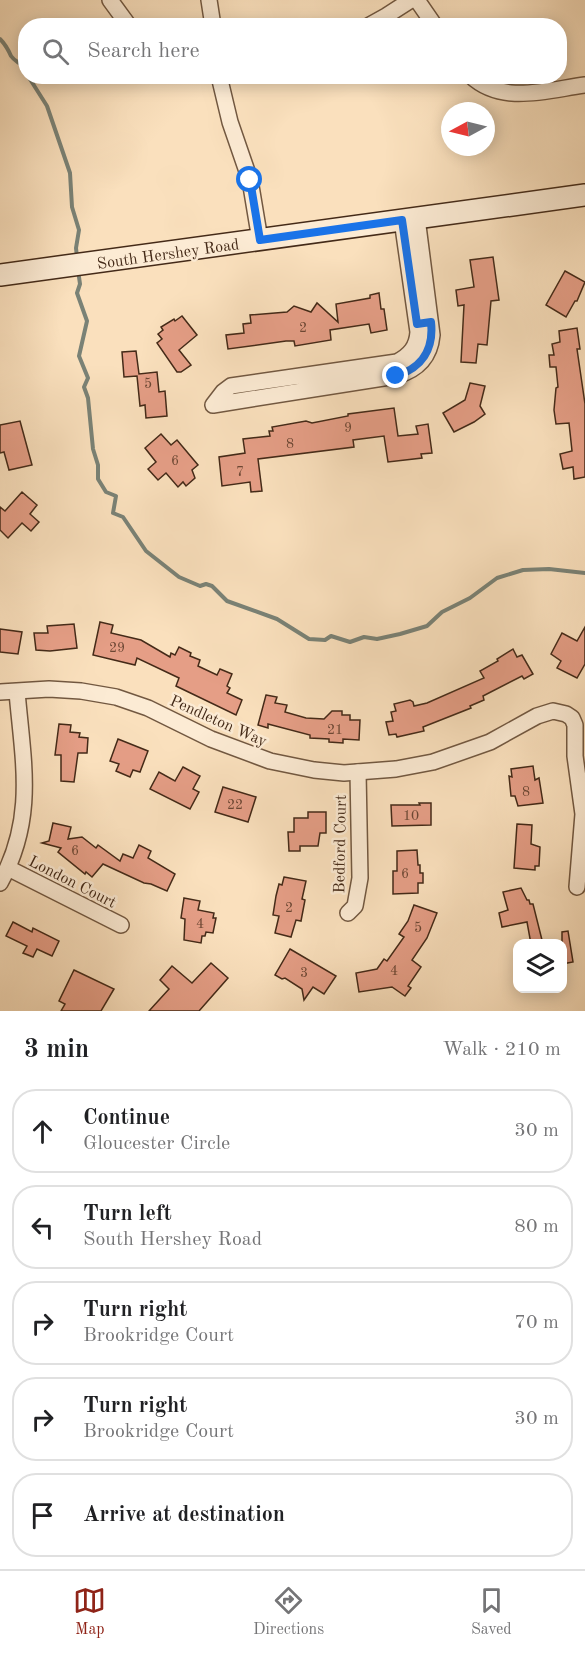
<!DOCTYPE html>
<meta charset="utf-8">
<style>
body{margin:0;font-family:"Old Standard TT",serif;background:#f6f6f6;color:#202124}
.controls{position:absolute;right:18px;bottom:18px;display:grid;overflow:hidden;border-radius:12px;box-shadow:0 3px 15px #0003}
.controls button{width:54px;height:54px;display:grid;place-items:center;padding:0;border:0;border-bottom:2px solid #e0e0e0;background:#fff;color:#202124;font:30px sans-serif}
.compass{position:absolute;left:441px;top:102px;width:54px;height:54px;border-radius:50%;background:#fff;box-shadow:0 3px 15px #0003;rotate:263deg}
.stop{position:absolute;width:18px;height:18px;margin:-14px;border:4px solid #1a73e8;border-radius:50%;background:#fff}
.stop.end{background:#1a73e8;border-color:#fff;box-shadow:0 2px 6px #0008}
.list{margin:0;padding:0;list-style:none}
h2{display:flex;justify-content:space-between;align-items:center;height:78px;margin:0;padding:0 24px;font-size:26px}
h2 small{font-size:20px;font-weight:400;color:#757577}
.list li{display:grid;grid-template-columns:39px 1fr auto;gap:18px;align-items:center;box-sizing:border-box;height:84px;margin:0 12px 12px;padding:0 12px;border:2px solid #e0e0e0;border-radius:24px}
.list b{display:block;font-size:22px;white-space:nowrap}
.list p{margin:0;font-size:20px;white-space:nowrap;color:#757577}
.list em{font-size:20px;font-style:normal;color:#757577}
.icon{flex:none;width:33px;height:33px;fill:none;stroke:currentColor;stroke-width:2;stroke-linecap:round;stroke-linejoin:round}
.map{position:relative;flex:none;width:585px;height:1011px;overflow:hidden}
.search{position:absolute;background:#fff;box-shadow:0 3px 15px #0003;left:18px;right:18px;top:18px;height:66px;display:flex;align-items:center;gap:15px;box-sizing:border-box;padding:0 21px;border-radius:24px;color:#757577;font-size:22px}
.sheet{height:558px;background:#fff}
nav{display:flex;justify-content:space-around;align-items:center;box-sizing:border-box;height:84px;border-top:2px solid #e0e0e0;background:#fff;font-size:16px;color:#757577}
nav a{display:grid;justify-items:center;gap:3px}
nav .on{color:#8f2418}
.map>svg:first-child{display:block}
.lines{fill:none;stroke-linecap:round;stroke-linejoin:round}
.stream{stroke:#7a8276;stroke-width:4}
.building{fill:#e59e86;stroke:#442a18;stroke-width:1.5}
.minor-casing{stroke:#725841;stroke-width:18}
.secondary-casing{stroke:#442a18;stroke-width:24}
.minor{stroke:#fcebd4;stroke-width:15}
.secondary{stroke:#fcebd4;stroke-width:21}
.route{stroke:#1a73e8;stroke-width:8}
.labels{text-anchor:middle;stroke-width:5;stroke-linejoin:round;paint-order:stroke}
.number-label{font-size:14px;fill:#6c4734}
.street-label{font-size:16px;fill:#442a18;stroke:#fcebd4}
</style>
<div class="map">
<svg width="585" height="1011" viewBox="0 0 585 1011">
<rect width="100%" height="100%" fill="#fae0bd"/>
<filter id="stains"><feTurbulence type="fractalNoise" baseFrequency=".00333" numOctaves="4"/><feColorMatrix values="0 0 0 0 .2 0 0 0 0 .09 0 0 0 0 .02 0 0 0 .5 -.17"/></filter>
<radialGradient id="worn" r=".72"><stop offset=".6" stop-color="#630" stop-opacity="0"/><stop offset="1" stop-color="#630" stop-opacity=".3"/></radialGradient>
<g class="lines">
<g class="stream">
<path d="M0 39C6 45 8 49 11 56 15 62 22 63 26 70"/>
<polyline points="28,76 47,106 70,173 72,207 79,230 76,248 77,257"/>
<polyline points="78,270 80,284 77,293 87,321 79,356 88,378 84,387 88,398 93,449 98,465 98,479 106,492 116,496 113,513 123,517 146,551 179,577 200,586 206,584 212,586 227,601 277,619 309,639 325,640 331,636 350,642 364,637 377,639 400,634 427,626 442,612 470,598 497,578 523,570 549,569 585,573"/>
</g>
</g>
<g class="building">
<polygon points="493,257 499,300 491,301 487,345 478,344 476,363 461,362 464,305 458,306 456,290 474,287 470,260"/>
<polygon points="565,271 585,282 577,301 575,301 566,317 546,305"/>
<polygon points="379,293 381,309 384,309 387,330 371,333 369,324 330,330 331,340 295,346 294,341 286,341 228,349 226,335 244,333 243,324 251,323 250,315 287,312 294,306 311,312 317,303 338,322 336,304 370,298 370,295"/>
<polygon points="182,316 197,335 179,350 191,365 181,372 177,372 157,343 162,339 158,334 163,330 161,327 174,319 175,321"/>
<polygon points="577,328 580,349 577,349 585,404 585,477 574,479 573,467 563,469 560,454 572,451 569,423 556,424 554,410 556,388 558,387 556,367 550,367 549,355 554,355 552,344 560,342 559,331"/>
<polygon points="136,351 139,374 157,372 159,392 165,391 167,416 146,418 145,405 140,406 137,376 124,377 122,352"/>
<polygon points="470,383 485,386 480,406 485,414 474,422 454,432 443,413 465,400"/>
<polygon points="394,408 398,436 418,434 416,426 428,424 432,453 421,454 422,458 388,462 384,436 353,440 354,447 258,459 262,491 251,492 250,482 222,486 219,457 245,453 243,439 270,436 269,431 273,431 272,427 306,421 312,423 348,416 348,414"/>
<polygon points="20,421 32,465 9,470 4,452 0,453 0,425"/>
<polygon points="161,434 171,445 177,440 198,465 192,470 195,478 186,486 183,482 178,487 166,473 158,480 148,469 156,462 145,448"/>
<polygon points="22,492 37,505 30,514 39,522 31,531 22,523 8,538 0,530 0,507 5,511"/>
<polygon points="100,622 113,625 111,633 141,640 170,657 171,653 175,655 179,647 191,653 190,656 200,660 198,666 217,675 220,669 232,674 227,686 230,688 227,693 242,700 236,715 176,686 179,678 137,658 135,665 93,655"/>
<polygon points="74,624 77,648 50,651 36,650 34,633 48,633 47,626"/>
<polygon points="585,627 585,664 577,678 557,668 561,661 551,654 562,633 577,641"/>
<polygon points="0,629 22,632 18,654 0,652"/>
<polygon points="513,649 517,657 522,655 533,674 524,679 522,676 483,696 484,700 470,706 471,708 423,727 424,731 397,737 396,734 389,735 386,722 393,721 391,712 396,711 394,704 410,700 413,702 414,706 427,703 484,678 480,671 498,661 497,659"/>
<polygon points="266,695 277,697 275,703 287,705 285,712 306,718 324,719 332,711 342,711 342,715 350,715 350,720 360,720 359,740 343,739 343,743 329,742 329,739 310,738 310,735 268,724 268,728 258,725"/>
<polygon points="59,724 71,725 70,732 80,733 79,737 88,738 87,753 78,753 74,782 61,781 61,755 55,755"/>
<polygon points="118,739 148,751 140,772 133,770 130,777 116,771 119,764 110,761"/>
<polygon points="533,766 535,780 539,778 543,803 518,806 515,796 511,796 509,776 512,777 511,769"/>
<polygon points="183,767 200,776 193,789 199,792 190,809 150,789 159,772 175,781"/>
<polygon points="223,787 256,797 248,822 215,812"/>
<polygon points="419,803 431,803 431,825 392,826 391,805 420,805"/>
<polygon points="308,812 326,812 326,833 320,833 318,846 300,846 300,851 289,851 288,832 294,832 294,818 308,818"/>
<polygon points="53,823 71,827 68,839 82,837 96,848 98,845 120,861 123,854 133,858 139,845 151,851 148,858 175,874 167,891 151,884 144,883 103,864 92,877 86,872 85,874 58,852 61,848 42,843 49,841"/>
<polygon points="517,824 532,825 531,844 540,847 539,866 535,866 535,870 514,868"/>
<polygon points="417,850 418,865 420,865 420,873 423,873 423,883 418,883 418,893 393,894 393,871 397,871 397,851"/>
<polygon points="284,877 306,881 302,899 305,900 301,921 296,920 291,937 275,933 279,916 273,915 276,896 279,884 282,885"/>
<polygon points="521,888 527,900 529,900 530,904 533,904 543,944 531,944 527,922 502,927 499,913 508,910 503,892"/>
<polygon points="184,898 200,901 198,910 214,913 213,918 216,918 213,933 206,932 205,936 202,936 201,943 184,940 185,919 181,918"/>
<polygon points="414,905 437,913 427,938 412,960 421,967 408,986 411,988 405,996 392,987 359,992 356,973 377,969 384,959 387,961 404,937 399,934 408,921"/>
<polygon points="13,922 32,932 33,928 59,941 52,956 37,949 33,957 23,953 27,946 6,936"/>
<polygon points="568,931 573,962 562,964 562,932"/>
<polygon points="290,949 336,976 324,994 313,987 304,1000 302,989 285,978 282,979 275,975"/>
<polygon points="211,963 228,978 199,1011 149,1011 169,989 160,980 172,966 192,983"/>
<polygon points="74,970 114,989 101,1011 61,1011 65,1004 59,1001"/>
</g>
<g class="lines">
<defs>
<g id="minor">
<polyline points="110,0 129,26"/>
<polyline points="209,0 213,26"/>
<polyline points="417,0 435,26"/>
<polyline points="368,26 386,16 411,0"/>
<polyline points="219,76 230,122 250,180 260,240"/>
<path d="M471 76C502 105 547 90 585 85"/>
<path d="M402 220 418 332C417 347 410 355 397 362L231 386 223 392 213 405 396 376C417 370 430 357 432 335L417 218"/>
<polyline points="0,692 49,689 81,691 116,697 148,708 211,739 270,761 314,770 344,773 396,769 433,762 490,742 537,716 553,711 566,714 572,718 575,725 575,756 583,814 577,887"/>
<polyline points="8,868 121,925"/>
<path d="M0 883C36 818 23 762 17 692"/>
<polyline points="348,913 355,906 360,878 358,772"/>
</g>
<polyline id="secondary" points="0,275 585,195"/>
</defs>
<use href="#minor" class="minor-casing"/>
<use href="#secondary" class="secondary-casing"/>
<use href="#minor" class="minor"/>
<use href="#secondary" class="secondary"/>
</g>
<g class="lines">
<path class="route" d="M250 180 260 240 402 220 417 324 431 322C434 349 422 368 396 376"/>
</g>
<g class="labels">
<g class="number-label">
<text x="303" y="332">2</text>
<text x="148" y="388">5</text>
<text x="348" y="432">9</text>
<text x="290" y="448">8</text>
<text x="175" y="465">6</text>
<text x="240" y="476">7</text>
<text x="117" y="652">29</text>
<text x="335" y="734">21</text>
<text x="526" y="796">8</text>
<text x="235" y="809">22</text>
<text x="411" y="820">10</text>
<text x="75" y="855">6</text>
<text x="405" y="878">6</text>
<text x="289" y="912">2</text>
<text x="200" y="928">4</text>
<text x="418" y="932">5</text>
<text x="394" y="975">4</text>
<text x="304" y="977">3</text>
</g>
<g class="street-label">
<text transform="translate(168 253) rotate(-8)" y="6">South Hershey Road</text>
<text transform="translate(219 720) rotate(24)" y="6">Pendleton Way</text>
<text transform="translate(339 844) rotate(-89)" y="6">Bedford Court</text>
<text transform="translate(73 881) rotate(27)" y="6">London Court</text>
</g>
</g>
<rect width="100%" height="100%" filter="url(#stains)"/>
<rect width="100%" height="100%" fill="url(#worn)"/>
</svg>
<div class="controls">
<button><svg class="icon" aria-label="layers" viewBox="0 0 24 24"><path d="M12 4l9 5-9 5-9-5zM3 14l9 5 9-5"/></svg></button>
</div>
<svg class="compass" viewBox="-18 -18 36 36"><path d="M0-13l5 13h-10z" fill="#e53935"/><path d="M0 13l5-13h-10z" fill="#757577"/></svg>
<div class="stop" style="left:250px;top:180px"></div>
<div class="stop end" style="left:396px;top:376px"></div>
<div class="search"><svg class="icon" aria-label="search" viewBox="0 0 24 24"><circle cx="10" cy="10" r="6"/><path d="M15 15l6 6"/></svg>Search here</div>
</div>
<section class="sheet">
<h2>3 min<small>Walk · 210 m</small></h2>
<ul class="list">
<li><svg class="icon" aria-label="ahead" viewBox="0 0 24 24"><path d="M12 20V5M6 11l6-6 6 6"/></svg><div><b>Continue</b><p>Gloucester Circle</p></div><em>30 m</em></li>
<li><svg class="icon" aria-label="left" viewBox="0 0 24 24"><path d="M17 20v-9H6M10 6l-5 5 5 5"/></svg><div><b>Turn left</b><p>South Hershey Road</p></div><em>80 m</em></li>
<li><svg class="icon" aria-label="right" viewBox="0 0 24 24"><path d="M7 20v-9h11M14 6l5 5-5 5"/></svg><div><b>Turn right</b><p>Brookridge Court</p></div><em>70 m</em></li>
<li><svg class="icon" aria-label="right" viewBox="0 0 24 24"><path d="M7 20v-9h11M14 6l5 5-5 5"/></svg><div><b>Turn right</b><p>Brookridge Court</p></div><em>30 m</em></li>
<li><svg class="icon" aria-label="arrive" viewBox="0 0 24 24"><path d="M6 21V4h12l-3 4 3 4H6"/></svg><div><b>Arrive at destination</b></div></li>
</ul>
</section>
<nav>
<a class="on"><svg class="icon" aria-label="map" viewBox="0 0 24 24"><path d="M3 6l6-2 6 2 6-2v14l-6 2-6-2-6 2zM9 4v14M15 6v14"/></svg>Map</a>
<a><svg class="icon" aria-label="directions" viewBox="0 0 24 24"><path d="M12 3l9 9-9 9-9-9zM9 14v-3h6M13 9l2 2-2 2"/></svg>Directions</a>
<a><svg class="icon" aria-label="saved" viewBox="0 0 24 24"><path d="M7 4h10v16l-5-4-5 4z"/></svg>Saved</a>
</nav>
